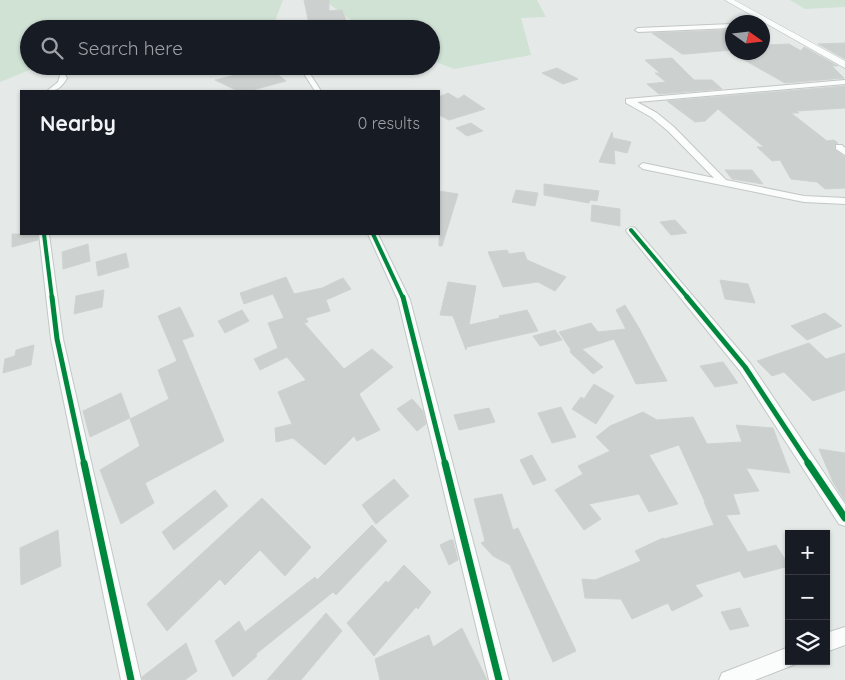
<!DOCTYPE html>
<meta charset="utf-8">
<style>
body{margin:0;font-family:Quicksand,sans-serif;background:#242831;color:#f1f3f6}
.controls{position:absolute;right:15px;bottom:15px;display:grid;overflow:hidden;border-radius:0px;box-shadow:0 1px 4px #0004}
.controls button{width:45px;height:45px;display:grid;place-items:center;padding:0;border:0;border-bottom:1px solid #363941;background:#171b24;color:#f1f3f6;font:25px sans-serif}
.compass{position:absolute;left:725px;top:15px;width:45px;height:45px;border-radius:50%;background:#171b24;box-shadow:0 1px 4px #0004;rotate:104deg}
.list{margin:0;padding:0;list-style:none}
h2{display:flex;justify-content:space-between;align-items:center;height:65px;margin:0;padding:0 20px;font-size:21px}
h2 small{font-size:16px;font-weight:400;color:#9ea1a6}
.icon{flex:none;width:28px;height:28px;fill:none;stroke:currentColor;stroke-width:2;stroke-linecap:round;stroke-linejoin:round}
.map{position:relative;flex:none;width:845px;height:680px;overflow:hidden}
.search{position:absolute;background:#171b24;box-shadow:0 1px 4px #0004;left:20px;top:20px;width:420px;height:55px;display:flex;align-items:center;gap:12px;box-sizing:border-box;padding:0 18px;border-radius:28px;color:#9ea1a6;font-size:19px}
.panel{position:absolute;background:#171b24;box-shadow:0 1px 4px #0004;left:20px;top:90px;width:420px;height:145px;border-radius:0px}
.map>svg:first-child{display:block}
.green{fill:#cfe2d4}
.building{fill:#ccd1cf;stroke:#ced3d1}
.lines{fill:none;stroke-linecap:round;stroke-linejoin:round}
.street-casing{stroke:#c2c7c5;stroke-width:2}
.secondary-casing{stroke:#c0c7c5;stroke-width:1}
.street{fill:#fbfcfc;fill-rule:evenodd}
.secondary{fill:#fbfcfc;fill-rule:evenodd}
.cycleway-far2-casing{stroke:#f3f9f6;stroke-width:6}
.cycleway-far1-casing{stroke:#f3f9f6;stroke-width:8}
.cycleway-casing{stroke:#f3f9f6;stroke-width:10}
.cycleway-far2{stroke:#00873e;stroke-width:4}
.cycleway-far1{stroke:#00873e;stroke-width:5}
.cycleway{stroke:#00873e;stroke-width:7}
</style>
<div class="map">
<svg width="845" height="680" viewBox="0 0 845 680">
<rect width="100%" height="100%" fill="#e5eae8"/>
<g class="green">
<polygon points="0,0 283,0 272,29 29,29 29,66 46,66 32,69 0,82"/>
<polygon points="324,0 537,0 546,17 521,18 531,55 454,69 431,60 431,29 363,29"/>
<polygon points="790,0 845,0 845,7 805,9"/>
</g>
<g class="building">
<polygon points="304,0 329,0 329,11 342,10 348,25 334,26 335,29 310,29"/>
<polygon points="729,30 732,32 732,50 686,54 682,54 652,33"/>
<polygon points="845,43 845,59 818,44"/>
<polygon points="789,44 801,51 804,47 838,66 832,66 844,78 785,83 730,52 762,52 762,45"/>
<polygon points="672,58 694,80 712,80 722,89 659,94 647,84 666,82 655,73 660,73 645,60"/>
<polygon points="268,67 286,81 249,91 238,91 215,80"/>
<polygon points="557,68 578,79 563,84 542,73"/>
<polygon points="845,86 845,108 797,111 799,113 791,113 827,141 834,140 838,143 835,144 834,149 845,157 845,188 825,189 817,182 791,179 780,160 772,161 757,147 764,147 718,109 705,121 695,122 667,101"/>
<polygon points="448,93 458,99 464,95 485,109 449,120 439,115 439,97"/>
<polygon points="471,123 483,131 467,136 456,128"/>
<polygon points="612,132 613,138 631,142 627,153 614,150 615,164 599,162"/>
<polygon points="725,170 752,170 763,184 732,179"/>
<polygon points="544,184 599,191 597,201 590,200 589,203 544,195"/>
<polygon points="516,190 538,193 535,206 512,202"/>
<polygon points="439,191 458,194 442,246 439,246"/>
<polygon points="592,205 620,209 620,226 591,221"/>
<polygon points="675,220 687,233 671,235 660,222"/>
<polygon points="12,234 37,234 38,240 12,247"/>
<polygon points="88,244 90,261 63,269 62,252"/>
<polygon points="507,250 509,254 524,252 527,260 566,277 555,291 538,282 503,287 488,252"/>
<polygon points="126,253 129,267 98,276 96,262"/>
<polygon points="286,277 294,294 322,288 343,278 351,289 326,300 330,311 306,318 308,322 304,323 344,369 372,349 393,367 359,394 380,430 357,441 354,436 325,465 293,438 276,442 275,428 292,424 278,392 306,380 287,357 260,370 254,359 278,348 268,323 284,318 273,294 244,304 240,293"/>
<polygon points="720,280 748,284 755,303 725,299"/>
<polygon points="448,282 476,286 469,325 500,318 499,316 527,310 538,331 467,347 466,350 453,316 440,315"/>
<polygon points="104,290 102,307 74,314 76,296"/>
<polygon points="625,305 639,328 667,381 636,384 614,339 582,349 603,367 593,374 570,352 571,350 559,332 591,323 598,332 626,329 616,310"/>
<polygon points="180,307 194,336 182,340 224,441 145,483 154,503 121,524 100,470 140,446 130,419 169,399 158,370 177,361 158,316"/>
<polygon points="242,310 249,321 225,333 218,321"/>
<polygon points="825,313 842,326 807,340 791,326"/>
<polygon points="555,330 562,340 540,346 533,336"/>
<polygon points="809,343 826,359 845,353 845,390 813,401 784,372 772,376 757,361"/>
<polygon points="34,345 31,365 3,373 5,359 15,356 16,350"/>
<polygon points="723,362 738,383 715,387 700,366"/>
<polygon points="594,384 614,396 596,424 572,409 581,397 584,399"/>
<polygon points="121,393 130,418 90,437 83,411"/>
<polygon points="412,399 423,411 426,424 417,431 397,409"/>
<polygon points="561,407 576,437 552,443 538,413"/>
<polygon points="489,408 495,422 459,430 454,415"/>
<polygon points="643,412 657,420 693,417 707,444 742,442 736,425 773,428 790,473 746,468 759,491 733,494 740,514 726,515 748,552 776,545 789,566 744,578 740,571 695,585 703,596 672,611 668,603 632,619 621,599 585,598 582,579 595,580 641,561 635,551 663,538 664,539 714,525 704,502 705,502 679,445 649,455 678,504 649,512 639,494 589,504 601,519 584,530 555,490 583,474 578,466 610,451 596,437 610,426"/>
<polygon points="819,449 845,453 845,501 833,482"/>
<polygon points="532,455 546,480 533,485 520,460"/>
<polygon points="394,479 409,496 376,524 362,505"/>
<polygon points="215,490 228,506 174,550 162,532"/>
<polygon points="502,494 513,530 518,528 576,651 553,662 510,565 493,556 481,543 485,541 474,499"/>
<polygon points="262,498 311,547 285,576 260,550 225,585 220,579 167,631 147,604"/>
<polygon points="372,525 387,541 336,595 333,592 256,654 257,656 233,677 215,641 239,621 245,632 315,577 317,580"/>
<polygon points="58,530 61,566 21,585 20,548"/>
<polygon points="450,540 453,540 458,560 449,565 440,545"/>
<polygon points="404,565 431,592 418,609 416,607 374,656 347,623 386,581 388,583"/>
<polygon points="740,608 749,626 730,630 721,612"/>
<polygon points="326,613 342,631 301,680 267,680"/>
<polygon points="462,628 487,680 380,680 375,659 429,635 433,647"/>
<polygon points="186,643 197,671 185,680 143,680 142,677"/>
</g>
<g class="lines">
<defs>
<g id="street">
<polygon points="732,24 732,28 638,32 635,30 638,28"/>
<polygon points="299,66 305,66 321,91 315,91"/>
<path d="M62 69 67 70 65 75 67 78C62 87 57 91 47 91L58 82Z"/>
<polygon points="845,80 845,84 637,102 657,113 674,127 726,180 804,196 845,198 845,204 804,202 643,169 639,166 643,163 714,178 668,131 651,117 626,103 626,99"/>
<polygon points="836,145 842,145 845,148 845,155 836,149"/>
<polygon points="631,227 635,228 750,363 845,504 845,526 839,524 740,371 627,232 626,230"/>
<polygon points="39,234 49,234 63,339 141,680 121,680 51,339"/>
<polygon points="368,234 378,234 410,300 509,680 489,680 398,300"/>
<polygon points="845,627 845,645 826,652 826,633"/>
<polygon points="789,647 789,661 797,661 796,664 755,680 719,680 722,673"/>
</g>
<polygon id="secondary" points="725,0 734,0 845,61 845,68"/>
</defs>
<use href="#street" class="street-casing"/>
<use href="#secondary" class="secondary-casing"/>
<use href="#street" class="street"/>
<use href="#secondary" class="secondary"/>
<defs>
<g id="cycleway-far2">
<polyline points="631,230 688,298"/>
<polyline points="44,234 52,298"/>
<polyline points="373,234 403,298"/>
</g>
<g id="cycleway-far1">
<polyline points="52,297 57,339 84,464"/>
<polyline points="403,297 445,464"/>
<polyline points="687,297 745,367 809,464"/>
</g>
<g id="cycleway">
<polyline points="84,463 131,680"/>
<polyline points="445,463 499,680"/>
<polyline points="808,463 845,518"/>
</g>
</defs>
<use href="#cycleway-far2" class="cycleway-far2-casing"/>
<use href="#cycleway-far1" class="cycleway-far1-casing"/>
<use href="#cycleway" class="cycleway-casing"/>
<use href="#cycleway-far2" class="cycleway-far2"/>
<use href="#cycleway-far1" class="cycleway-far1"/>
<use href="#cycleway" class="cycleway"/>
</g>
</svg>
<div class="controls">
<button>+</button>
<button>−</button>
<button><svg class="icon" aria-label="layers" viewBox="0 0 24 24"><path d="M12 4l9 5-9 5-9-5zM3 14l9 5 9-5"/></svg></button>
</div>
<svg class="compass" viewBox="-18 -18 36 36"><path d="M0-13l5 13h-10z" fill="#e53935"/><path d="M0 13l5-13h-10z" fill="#9ea1a6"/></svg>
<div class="search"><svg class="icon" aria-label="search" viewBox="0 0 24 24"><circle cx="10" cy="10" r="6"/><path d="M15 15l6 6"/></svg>Search here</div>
<section class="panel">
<h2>Nearby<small>0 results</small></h2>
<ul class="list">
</ul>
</section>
</div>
